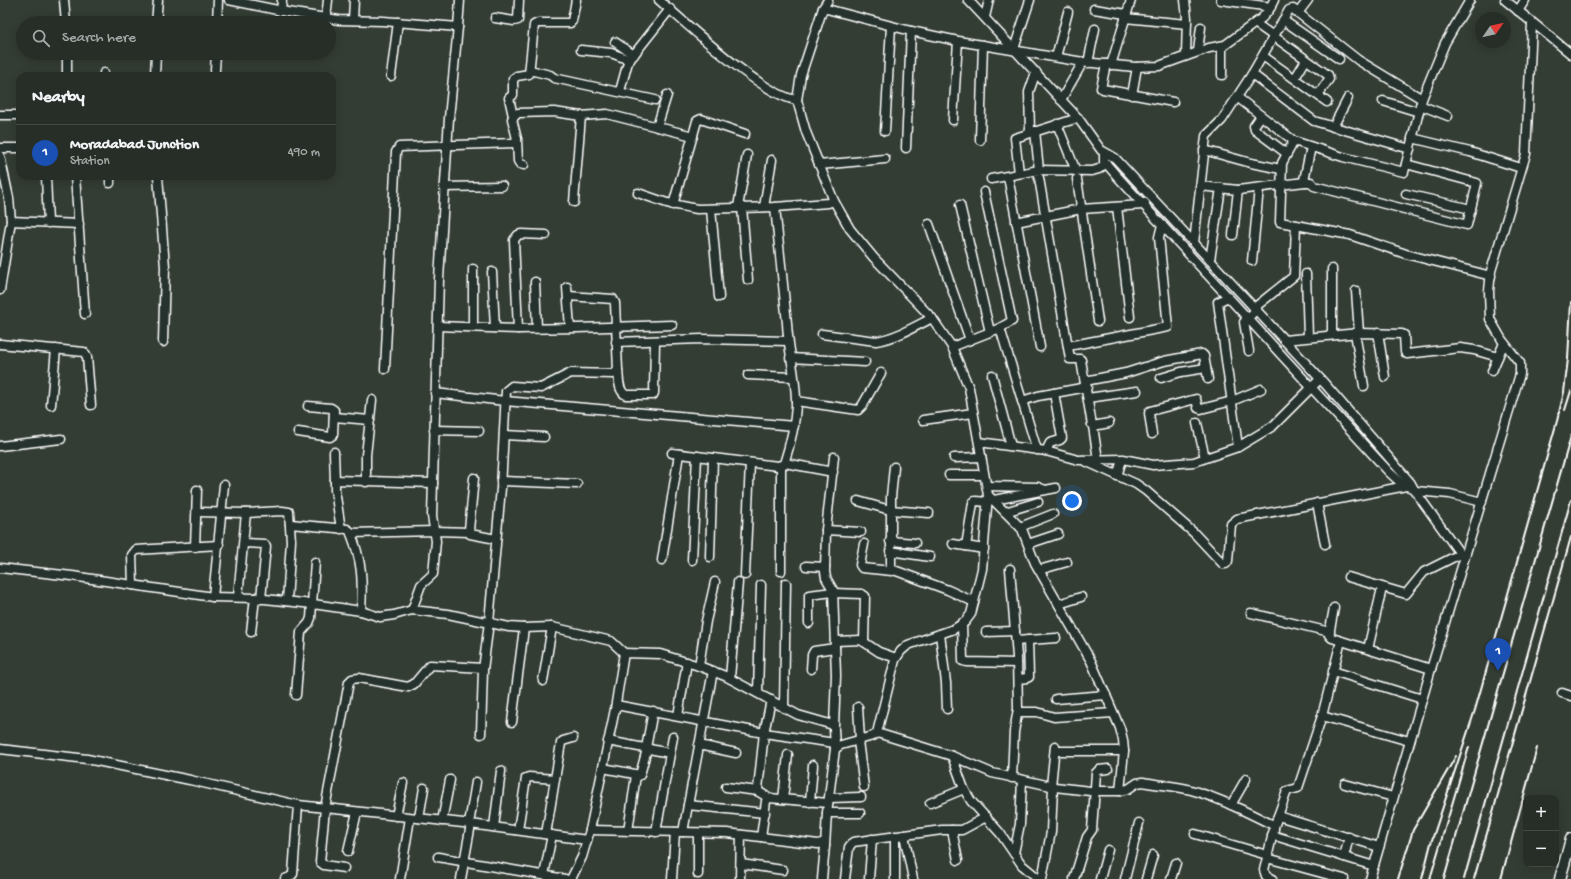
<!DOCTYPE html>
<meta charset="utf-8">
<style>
body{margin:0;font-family:"Gochi Hand",sans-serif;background:#2f362f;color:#f1f3f6}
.controls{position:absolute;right:12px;bottom:12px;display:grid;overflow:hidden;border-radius:8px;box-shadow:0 2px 10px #0003}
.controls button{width:36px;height:36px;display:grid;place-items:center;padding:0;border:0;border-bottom:1px solid #434a44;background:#272e27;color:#f1f3f6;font:20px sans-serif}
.compass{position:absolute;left:1475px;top:12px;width:36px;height:36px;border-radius:50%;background:#272e27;box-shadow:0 2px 10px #0003;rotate:56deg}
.you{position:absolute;left:1072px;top:501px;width:14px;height:14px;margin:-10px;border:3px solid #fff;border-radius:50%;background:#1a73e8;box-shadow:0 0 0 6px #1a73e833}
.badge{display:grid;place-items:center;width:26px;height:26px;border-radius:50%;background:#95b2f1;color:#fff;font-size:13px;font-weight:700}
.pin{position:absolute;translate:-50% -33px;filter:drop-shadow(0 1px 2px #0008)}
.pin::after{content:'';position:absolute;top:21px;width:14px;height:12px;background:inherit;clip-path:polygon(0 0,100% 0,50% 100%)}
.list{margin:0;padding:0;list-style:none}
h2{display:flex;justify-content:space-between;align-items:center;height:52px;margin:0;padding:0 16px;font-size:17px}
h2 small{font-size:13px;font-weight:400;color:#a4a8a7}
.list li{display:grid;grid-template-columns:26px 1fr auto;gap:12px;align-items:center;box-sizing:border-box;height:56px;padding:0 16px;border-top:1px solid #434a44}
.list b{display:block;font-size:15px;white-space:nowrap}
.list p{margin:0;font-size:13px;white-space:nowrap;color:#a4a8a7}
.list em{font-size:13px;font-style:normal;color:#a4a8a7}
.icon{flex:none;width:22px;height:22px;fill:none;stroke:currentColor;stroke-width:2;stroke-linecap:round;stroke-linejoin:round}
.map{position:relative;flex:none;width:1571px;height:879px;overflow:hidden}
.search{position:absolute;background:#272e27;box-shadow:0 2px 10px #0003;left:16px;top:16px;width:320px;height:44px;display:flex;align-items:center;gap:10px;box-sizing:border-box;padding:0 14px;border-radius:22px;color:#a4a8a7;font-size:15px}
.panel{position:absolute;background:#272e27;box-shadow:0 2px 10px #0003;left:16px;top:72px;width:320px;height:108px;border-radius:12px}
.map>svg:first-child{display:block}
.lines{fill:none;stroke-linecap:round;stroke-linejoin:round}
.minor-casing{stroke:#fff;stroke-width:11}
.major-casing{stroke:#fff;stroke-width:13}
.minor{stroke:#26332d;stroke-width:8}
.major{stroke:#26332d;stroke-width:10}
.rail{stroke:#fff;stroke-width:2}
</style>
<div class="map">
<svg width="1571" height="879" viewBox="0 0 1571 879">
<rect width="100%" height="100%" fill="#343d34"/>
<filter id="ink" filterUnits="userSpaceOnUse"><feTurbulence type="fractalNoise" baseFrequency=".025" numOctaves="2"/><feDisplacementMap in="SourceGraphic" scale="8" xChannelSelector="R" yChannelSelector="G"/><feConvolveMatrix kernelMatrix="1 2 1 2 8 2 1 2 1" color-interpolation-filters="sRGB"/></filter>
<g filter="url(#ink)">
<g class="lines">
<defs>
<g id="minor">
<polyline points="64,0 66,23"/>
<polyline points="229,0 287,12 339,20 383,21 458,27 460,0"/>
<path d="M659 0C687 24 763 96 797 100"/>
<polyline points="968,0 1078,118 1101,150 1115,158 1325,384 1410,482 1415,491 1464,559"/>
<polyline points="1185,0 1187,18 1186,56"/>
<polyline points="1221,0 1271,7"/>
<polyline points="1505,0 1571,54"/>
<polyline points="823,8 911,31 958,41 1083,62 1135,67 1159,66 1209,48 1225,45 1262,18 1269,10 1274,0"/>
<polyline points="1094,9 1126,14"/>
<polyline points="281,11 282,0"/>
<polyline points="1518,11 1525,0"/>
<polyline points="1298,13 1308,0"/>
<polyline points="985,17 989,0"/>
<polyline points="326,18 328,0"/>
<polyline points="495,18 514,21 518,20 519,0"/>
<polyline points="1125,18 1187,24"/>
<polyline points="353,20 354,0"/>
<polyline points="1283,20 1339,59"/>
<polyline points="156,23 158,0"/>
<polyline points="217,23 218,0"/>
<polyline points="1255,23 1328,75 1329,79 1318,95"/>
<polyline points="615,42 634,55"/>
<polyline points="1014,49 1030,0"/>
<polyline points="581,50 611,53 630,60"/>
<polyline points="1198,51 1201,27"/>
<polyline points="67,53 67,76"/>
<polyline points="1263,56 1327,102"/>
<polyline points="1056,57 1068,12"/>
<polyline points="1088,63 1095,29"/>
<polyline points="1106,64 1101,88 1103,89 1173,102"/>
<polyline points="1111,65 1131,0"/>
<polyline points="215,70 216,53"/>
<polyline points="530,70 550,75 554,78 655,100"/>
<polyline points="104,73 104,76"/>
<polyline points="1252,74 1314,121 1410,149"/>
<polyline points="1222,75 1222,46"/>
<polyline points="155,76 156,53"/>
<polyline points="391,76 398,22"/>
<polyline points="1295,78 1306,60"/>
<polyline points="620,91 628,62 670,9"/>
<polyline points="1132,95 1137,67"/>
<polyline points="1237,97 1294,141 1343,157 1404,172 1422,99 1445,43 1470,0"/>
<polyline points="1061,100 1083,62"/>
<polyline points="1383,101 1419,112"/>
<polyline points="1420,105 1448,116"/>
<polyline points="0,115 20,115"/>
<polyline points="513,116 509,98 513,95 513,79 517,76 529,74 534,25 538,23 570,23 572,21 576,0"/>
<polyline points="1261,116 1254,126 1255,130 1286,153"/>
<polyline points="953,120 958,41"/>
<polyline points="1057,124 1076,171"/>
<polyline points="657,127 667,95"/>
<polyline points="1333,127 1348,98"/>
<polyline points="885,131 891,26"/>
<polyline points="1035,131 1039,170"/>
<polyline points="1030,132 1029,92 1036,72"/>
<polyline points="1412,138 1470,152 1521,168"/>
<polyline points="517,140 518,161 520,164 524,165"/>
<polyline points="980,140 983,45"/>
<polyline points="1294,141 1282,163 1280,222 1350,235 1406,254 1491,276"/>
<polyline points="1311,147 1304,180 1305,182 1311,182 1314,186 1467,225 1477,183 1406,164"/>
<polyline points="0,148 20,148"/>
<polyline points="906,148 911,31"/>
<polyline points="1204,150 1251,163 1281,169"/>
<polyline points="1104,153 1104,161 1116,175 1389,472 1401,483 1412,488"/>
<polyline points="0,156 9,198 11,221 0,290"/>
<polyline points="819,165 885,159"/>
<polyline points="1019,173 1015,138 1078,118"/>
<polyline points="46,176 48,223"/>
<polyline points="75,176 85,314"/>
<polyline points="110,176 110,183"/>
<polyline points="158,176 165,267 163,342"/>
<polyline points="1039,178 1070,359 1080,359 1081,360 1092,425 1093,426 1109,423"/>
<polyline points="991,179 1039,170 1092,171 1099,169 1106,163"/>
<polyline points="1077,179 1098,321"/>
<polyline points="1009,182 1040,347"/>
<polyline points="1200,186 1238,190 1305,182"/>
<polyline points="444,187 502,186"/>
<polyline points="638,193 667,203 697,209 775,207 828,203 834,201"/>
<polyline points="1406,194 1471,209"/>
<polyline points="574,202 581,116"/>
<polyline points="673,205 697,121 701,119 745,134"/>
<polyline points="960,205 990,332"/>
<polyline points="738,207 747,155"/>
<polyline points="742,207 748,280"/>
<polyline points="764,207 772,160"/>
<polyline points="1117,207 1130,317"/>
<polyline points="711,209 719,297"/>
<polyline points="11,221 79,224"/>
<polyline points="1016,222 1081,209 1143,205 1145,203"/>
<polyline points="929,224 970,340"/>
<polyline points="1233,235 1238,190"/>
<polyline points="1194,243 1206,136 1222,120 1252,74 1289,10 1293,9 1358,60 1422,99"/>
<polyline points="1210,260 1221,188"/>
<polyline points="1252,261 1259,188"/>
<polyline points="473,269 473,327"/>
<polyline points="492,272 495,328"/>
<polyline points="1306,274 1308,337"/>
<polyline points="535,282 537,328"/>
<polyline points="567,287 570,328"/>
<polyline points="1356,291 1359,333"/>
<polyline points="1228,297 1218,302 1238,447"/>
<polyline points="1254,308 1294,276 1296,225"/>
<polyline points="438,326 518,329 577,328 672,325"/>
<polyline points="1000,328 1037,450"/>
<polyline points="518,329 514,240 518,235 521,234 546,235"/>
<polyline points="1378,332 1385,377"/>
<polyline points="1355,333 1364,386"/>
<path d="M822 334 876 341C896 338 914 327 932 318"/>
<polyline points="1332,335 1332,269"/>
<polyline points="1284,340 1359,333 1402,334 1404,335 1405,352 1407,354 1460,348 1474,350 1498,357"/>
<polyline points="616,342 702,339 788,341"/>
<polyline points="0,344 84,352 87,357 91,405"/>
<polyline points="1068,346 1168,327 1159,237 1162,225"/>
<polyline points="952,347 1000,328 1012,321 984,192"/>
<polyline points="1249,351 1244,322 1256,310"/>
<polyline points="790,358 865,362"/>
<polyline points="385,369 396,152 399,147 514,143 517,139 512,119 518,113 554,112 581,116 607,114 693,136"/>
<path d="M618 370C619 379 618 391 626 395H653L654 393 655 341"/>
<polyline points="1492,371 1504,343"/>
<polyline points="748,375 793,377"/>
<polyline points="992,375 1011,446"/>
<polyline points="1161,378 1181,372 1206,368"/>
<polyline points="1085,381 1126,373 1164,361 1202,354 1204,356 1208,379"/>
<polyline points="435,393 505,401 794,426"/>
<polyline points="1088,398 1137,391"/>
<polyline points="796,401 858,410 862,406 881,373"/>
<polyline points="1022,401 1038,396 1087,387"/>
<polyline points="51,405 56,349"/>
<polyline points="334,417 370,420"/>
<polyline points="923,420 973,413"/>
<polyline points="1197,423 1205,458"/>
<polyline points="1093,426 1098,460"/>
<polyline points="434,430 479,431"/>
<polyline points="298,432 330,437 333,435 334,410 331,408 308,406"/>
<polyline points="1152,434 1149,413 1150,411 1196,399 1198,408 1201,409 1232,401 1261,389"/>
<polyline points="504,435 544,437"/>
<polyline points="979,442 1046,451 1078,460 1123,459 1153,465 1194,462 1238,447 1273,426 1320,379"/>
<polyline points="0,446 61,439"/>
<polyline points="1046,451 1050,443 1060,440 1062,438 1054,393"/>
<polyline points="334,452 335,482"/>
<path d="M672 453 778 466 784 464C790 445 795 426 796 406 797 378 788 351 787 323L775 207"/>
<polyline points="954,458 981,457"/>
<polyline points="1083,460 1136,484 1146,491 1194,533 1223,564 1226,564 1228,561 1231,524 1237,519 1406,486"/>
<polyline points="785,463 833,472"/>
<polyline points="894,467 891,497 891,569 948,590 974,602"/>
<polyline points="949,475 984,475"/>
<polyline points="1117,476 1122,460"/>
<polyline points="474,478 469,530 470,534 496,539"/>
<polyline points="501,481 577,484"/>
<polyline points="366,482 366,455 372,400"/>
<polyline points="987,486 1038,487 1045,490"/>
<polyline points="1415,491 1450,494 1482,502"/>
<polyline points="988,495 1022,529 1035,563 1091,661 1120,728 1123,740 1124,751 1120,791"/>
<polyline points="994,500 1056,488"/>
<polyline points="858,501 890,510 929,513"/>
<polyline points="1317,503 1325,544"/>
<polyline points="197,512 246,513 282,511 289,512 291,541 287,601"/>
<polyline points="1005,512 1038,502"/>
<path d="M290 524 347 529 350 531C362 561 363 578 361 611"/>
<polyline points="1020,527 1053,514"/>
<polyline points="341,529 335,490 335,480 433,483"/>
<polyline points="826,530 861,532"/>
<polyline points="351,533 435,531 470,532"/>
<polyline points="890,541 915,543"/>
<polyline points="244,543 264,544 266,546 261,599"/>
<polyline points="864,544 860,565 862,568 892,571"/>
<polyline points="953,544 984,549"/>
<polyline points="1028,544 1058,534"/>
<polyline points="966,546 973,503 975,501 988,502"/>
<polyline points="195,547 197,490"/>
<polyline points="890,551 930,557"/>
<polyline points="710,557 713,458"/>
<polyline points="662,560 679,454"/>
<polyline points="692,560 697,456"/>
<polyline points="806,566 825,567"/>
<polyline points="0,568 72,576 213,597 255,598 313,604 361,611 380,617 394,615 412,610 448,614 509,627 524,628 552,627 611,641 624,653"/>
<polyline points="1010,569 1017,657 1018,709 1014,732 1012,778"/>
<polyline points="1039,570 1067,562"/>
<polyline points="781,571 781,466"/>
<polyline points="745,575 750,463"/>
<polyline points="1348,577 1406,594 1424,572 1460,554"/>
<polyline points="133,585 132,555 136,550 219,545"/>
<polyline points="833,593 862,594 865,596 864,642"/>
<polyline points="213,597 224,485"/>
<polyline points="238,597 246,513"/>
<polyline points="1059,604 1081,597"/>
<polyline points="1334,608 1329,635 1332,638 1431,669"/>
<polyline points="412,610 421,585 433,574 436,541 432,516 439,279 449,118 458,27"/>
<polyline points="1251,613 1330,632"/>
<polyline points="809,623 809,595 833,592"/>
<polyline points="962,623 963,661 967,662 1017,663"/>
<polyline points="251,632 255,598"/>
<polyline points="986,632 1015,631"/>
<polyline points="940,634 946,683 947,709"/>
<polyline points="835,641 861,640 879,652 896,658"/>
<polyline points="1016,641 1056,638"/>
<polyline points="1368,649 1382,588"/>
<polyline points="699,666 706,621 715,582"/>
<polyline points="811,669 812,655 814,651 835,648"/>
<polyline points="1333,671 1422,699"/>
<polyline points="730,678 738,582"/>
<polyline points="1018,679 1027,678 1029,677 1028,640"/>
<polyline points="543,681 552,627"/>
<polyline points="758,693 761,585"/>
<polyline points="1562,693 1571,696"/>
<polyline points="296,695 301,632 309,623 311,618 315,562"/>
<polyline points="1056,699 1106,695"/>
<polyline points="616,705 764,733 835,743"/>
<polyline points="858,707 860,740"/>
<polyline points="784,708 786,583"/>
<polyline points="1018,712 1037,712 1054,717 1113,713"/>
<polyline points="678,716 687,662"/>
<polyline points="1322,716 1409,741"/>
<polyline points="512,722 524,628"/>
<polyline points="834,726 836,675 833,590 826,578 825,572 826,530 834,457"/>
<path d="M877 733 952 756 992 773 1055 787 1090 791H1120L1128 789 1137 783 1143 782C1158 785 1176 786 1191 790 1219 798 1247 812 1273 825L1274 829 1264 870 1266 876 1272 879"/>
<polyline points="481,734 483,670 489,622 501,488 506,391 512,386 541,388 571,373 613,374 618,370 615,303 613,299 568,296"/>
<polyline points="608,741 670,753"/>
<polyline points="858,741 864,787"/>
<polyline points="699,745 736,753"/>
<polyline points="646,748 653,711"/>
<polyline points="0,749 87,759 190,780 298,805 463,823 587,840"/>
<polyline points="1055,751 1124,751"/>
<polyline points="952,756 964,789 971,801 1000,833 1022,865 1039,879"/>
<polyline points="603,768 640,775 647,749"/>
<polyline points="1345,784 1393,797"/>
<polyline points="1051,786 1055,746"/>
<polyline points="726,787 758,791"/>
<polyline points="769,798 759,792 758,789 764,733 771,700"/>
<polyline points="829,798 861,797"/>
<polyline points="783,799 788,755"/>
<polyline points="810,802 813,765"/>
<polyline points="930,803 964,789"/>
<polyline points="688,805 765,813"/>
<polyline points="1231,805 1246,779"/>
<polyline points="827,813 860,813"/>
<polyline points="396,816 403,783"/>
<polyline points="1278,816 1379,847"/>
<polyline points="419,818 424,788"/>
<polyline points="442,821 450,780"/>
<polyline points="469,824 476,782"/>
<polyline points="494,827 501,771"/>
<polyline points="1274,827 1287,791 1298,788 1322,716 1341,641"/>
<polyline points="518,830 526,778 529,777 555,779"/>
<polyline points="590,830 727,833 818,844 822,843 825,846 827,813 835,749 841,745 873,736 877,733 895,660 901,651 908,645 954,629 965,622 971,614 982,569 988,495 969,388 952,347 932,318 874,258 850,229 834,201 806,132 797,100 801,75 823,8 828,0"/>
<polyline points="952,830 958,860"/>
<polyline points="628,831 636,775"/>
<polyline points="656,832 673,737"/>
<polyline points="683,832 713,671"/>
<polyline points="546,834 561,743 563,741 573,738"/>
<polyline points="1195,834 1267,855"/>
<polyline points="904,835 913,879"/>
<polyline points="1272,835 1374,866"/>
<polyline points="895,836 895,879"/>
<polyline points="761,837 766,801 769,798 828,803"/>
<polyline points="348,851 357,812"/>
<polyline points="1014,853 1020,824 1022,780"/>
<polyline points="438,857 565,879"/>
<polyline points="1344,857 1349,837"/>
<polyline points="1267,858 1344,879"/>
<polyline points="741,864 783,870"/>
<polyline points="344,868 324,865 320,862 325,808 349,682 352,679 359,678 408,687 414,684 430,665 483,668"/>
<polyline points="698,874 698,833"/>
<polyline points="544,875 552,835"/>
<polyline points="285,879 290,877 293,874 298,805"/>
<polyline points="400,879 410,818"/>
<polyline points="461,879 471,824"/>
<polyline points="571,879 582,857 590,830 615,709 624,653 660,654 699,666 725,676 798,715 833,725 834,729 835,749"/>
<polyline points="672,879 675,832"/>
<polyline points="740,879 741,835"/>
<polyline points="822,879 825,846"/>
<polyline points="845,879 849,847 853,842 942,830 962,830 986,817"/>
<polyline points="869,879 872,839"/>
<polyline points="1042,879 1051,832 1053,787"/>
<polyline points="1074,879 1087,837 1092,830 1096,773 1099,770 1108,769"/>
<polyline points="1100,879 1108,850"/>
<polyline points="1125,879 1139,823"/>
<polyline points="1146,879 1153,855"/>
<polyline points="1171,879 1176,863"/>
<polyline points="1370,879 1431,669 1520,374 1520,363 1502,340 1490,319 1489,291 1491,271 1526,154 1532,23"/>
</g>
<polyline id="major" points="1560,879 1571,839"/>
</defs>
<use href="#minor" class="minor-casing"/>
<use href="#major" class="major-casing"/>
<use href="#minor" class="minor"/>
<use href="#major" class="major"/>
<g class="rail">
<polyline points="1565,410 1571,391"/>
<polyline points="1398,879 1413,830 1456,756"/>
<polyline points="1422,879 1431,843 1475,710 1557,421 1564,392 1568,359 1571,302"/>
<polyline points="1430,879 1469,747"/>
<polyline points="1444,879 1571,436"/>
<polyline points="1464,879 1571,500"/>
<polyline points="1474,879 1571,537"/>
<polyline points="1501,879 1537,748"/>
</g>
</g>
</g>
</svg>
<div class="controls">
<button>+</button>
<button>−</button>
</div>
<svg class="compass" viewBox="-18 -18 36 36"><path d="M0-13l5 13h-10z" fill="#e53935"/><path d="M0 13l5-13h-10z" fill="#a4a8a7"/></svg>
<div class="you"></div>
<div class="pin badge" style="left:1498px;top:671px;background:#1a4fb4">1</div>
<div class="search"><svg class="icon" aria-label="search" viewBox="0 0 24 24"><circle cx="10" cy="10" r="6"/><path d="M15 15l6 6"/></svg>Search here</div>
<section class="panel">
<h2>Nearby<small></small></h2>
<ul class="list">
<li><span class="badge" style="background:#1a4fb4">1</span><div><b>Moradabad Junction</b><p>Station</p></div><em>490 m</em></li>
</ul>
</section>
</div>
